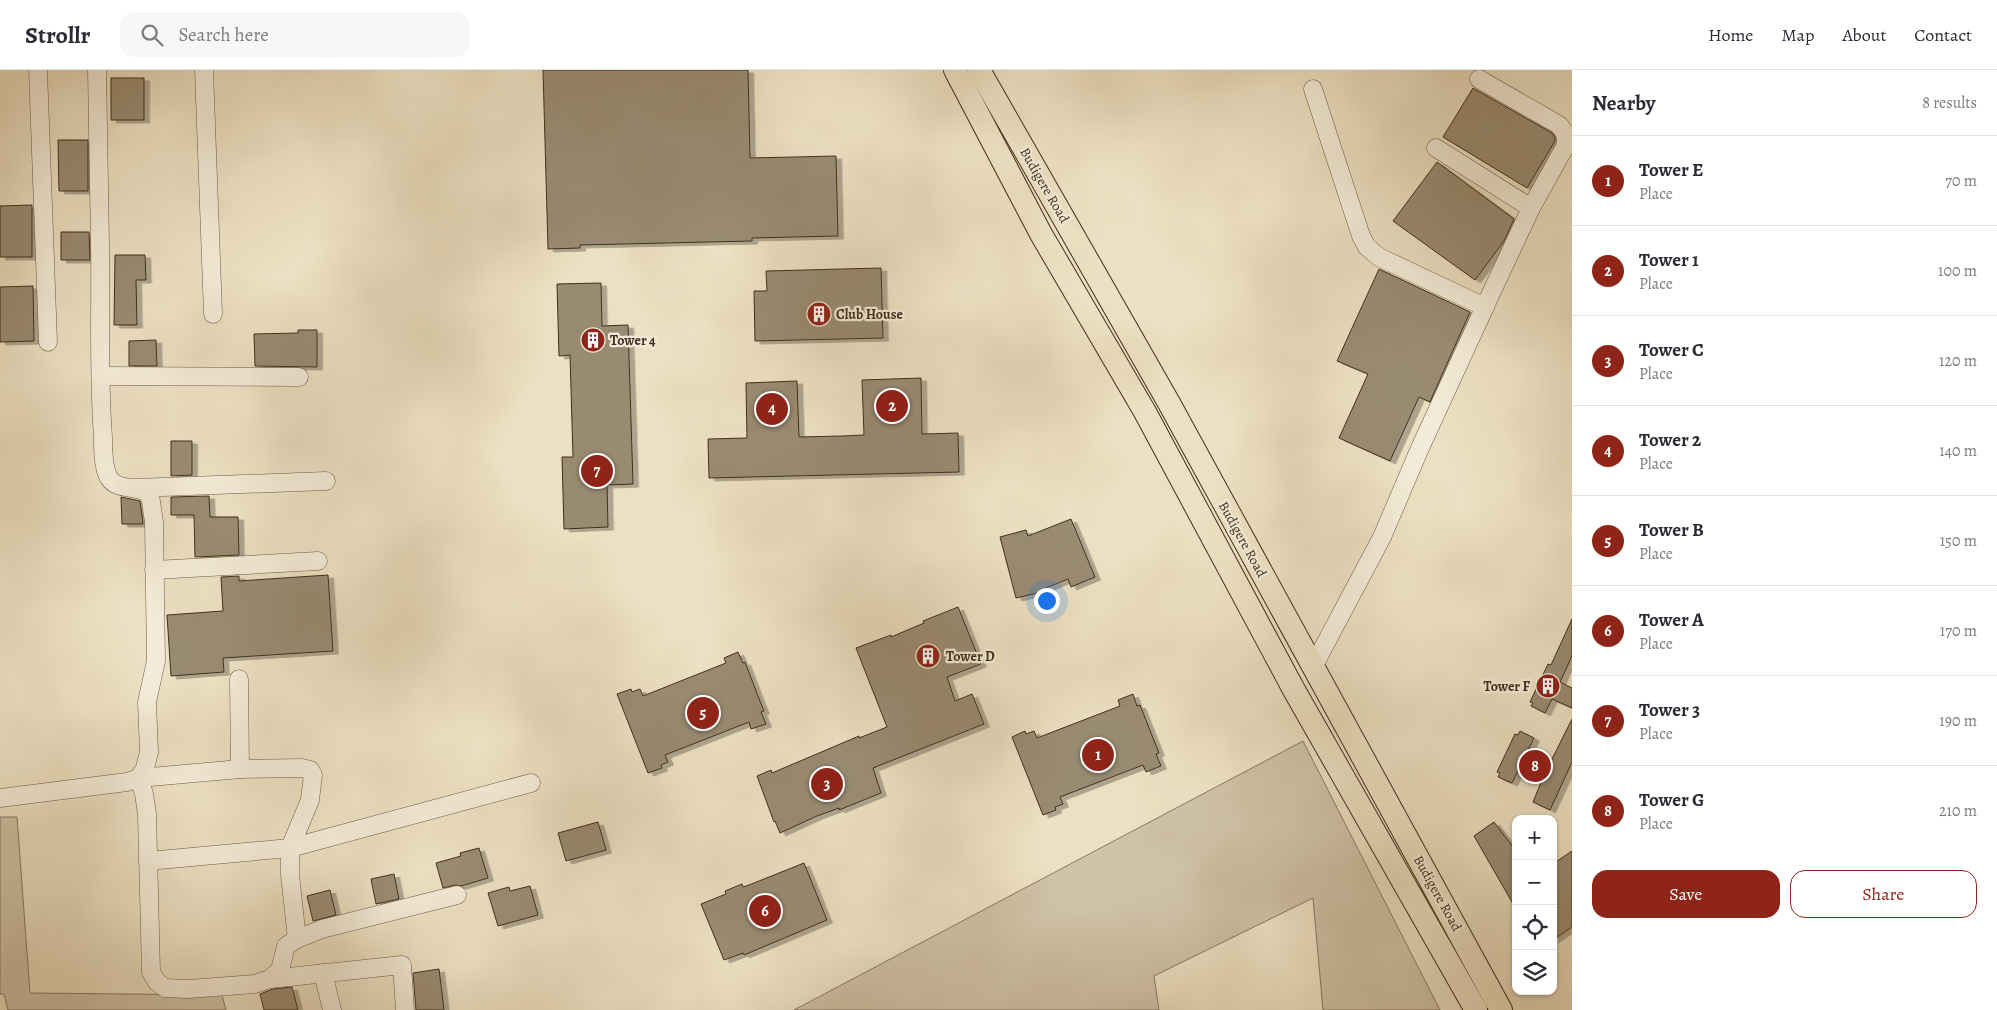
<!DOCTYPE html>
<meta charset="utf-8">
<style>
body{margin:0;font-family:Alegreya,serif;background:#f7f7f7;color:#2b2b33}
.controls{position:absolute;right:15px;bottom:15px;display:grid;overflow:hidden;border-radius:10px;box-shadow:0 1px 4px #0004}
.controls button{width:45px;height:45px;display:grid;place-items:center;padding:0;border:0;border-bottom:1px solid #e1e1e2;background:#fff;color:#2b2b33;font:25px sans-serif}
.you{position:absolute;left:1046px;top:530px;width:18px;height:18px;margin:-12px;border:4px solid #fff;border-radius:50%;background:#1a73e8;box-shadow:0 0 0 8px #1a73e833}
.badge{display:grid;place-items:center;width:32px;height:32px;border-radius:50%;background:#8f2418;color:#fff;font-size:16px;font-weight:700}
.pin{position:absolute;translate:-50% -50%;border:2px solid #fff;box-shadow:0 1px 5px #0006}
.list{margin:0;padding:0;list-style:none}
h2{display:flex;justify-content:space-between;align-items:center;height:65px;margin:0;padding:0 20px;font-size:21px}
h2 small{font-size:16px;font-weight:400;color:#7c7c81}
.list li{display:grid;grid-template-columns:32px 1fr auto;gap:15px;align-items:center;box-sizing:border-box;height:90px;padding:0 20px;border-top:1px solid #e1e1e2}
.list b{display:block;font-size:19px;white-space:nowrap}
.list p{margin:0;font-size:16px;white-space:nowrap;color:#7c7c81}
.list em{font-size:16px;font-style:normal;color:#7c7c81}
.actions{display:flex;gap:10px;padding:15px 20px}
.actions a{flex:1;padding:11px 0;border:1px solid #8f2418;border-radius:15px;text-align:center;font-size:18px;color:#8f2418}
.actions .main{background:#8f2418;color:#fff}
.icon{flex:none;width:28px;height:28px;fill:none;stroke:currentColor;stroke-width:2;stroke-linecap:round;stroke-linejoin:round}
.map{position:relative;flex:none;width:1572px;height:940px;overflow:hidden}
header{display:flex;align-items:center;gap:30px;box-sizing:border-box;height:70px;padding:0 25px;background:#fff;border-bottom:1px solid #e1e1e2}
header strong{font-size:24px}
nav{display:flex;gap:28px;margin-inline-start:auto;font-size:18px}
.search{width:350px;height:45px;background:#f7f7f7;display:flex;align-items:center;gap:12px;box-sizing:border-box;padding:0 18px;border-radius:15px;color:#7c7c81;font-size:19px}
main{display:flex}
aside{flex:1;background:#fff}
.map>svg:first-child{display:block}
.green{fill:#cfc2a6;stroke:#887861}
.building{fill:#998b72;stroke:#402f1c;filter:url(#shadow)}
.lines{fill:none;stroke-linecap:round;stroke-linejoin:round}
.minor-casing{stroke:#6b5b46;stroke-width:19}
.major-casing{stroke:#402f1c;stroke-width:24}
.minor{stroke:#f3ebd7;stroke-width:18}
.major{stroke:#ece0c2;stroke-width:22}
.labels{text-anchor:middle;stroke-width:4.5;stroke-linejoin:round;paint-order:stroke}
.street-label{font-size:14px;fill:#402f1c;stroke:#f3ebd7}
.poi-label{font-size:14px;font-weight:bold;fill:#402f1c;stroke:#f3ebd7;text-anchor:start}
</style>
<header>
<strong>Strollr</strong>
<div class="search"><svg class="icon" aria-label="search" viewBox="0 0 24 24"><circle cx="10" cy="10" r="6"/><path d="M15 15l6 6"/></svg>Search here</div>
<nav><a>Home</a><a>Map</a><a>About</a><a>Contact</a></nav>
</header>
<main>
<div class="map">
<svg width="1572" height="940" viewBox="0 0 1572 940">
<defs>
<filter id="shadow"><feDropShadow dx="5.5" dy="3" stdDeviation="0" flood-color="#0004"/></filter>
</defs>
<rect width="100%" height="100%" fill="#ece0c2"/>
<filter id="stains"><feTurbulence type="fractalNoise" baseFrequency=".004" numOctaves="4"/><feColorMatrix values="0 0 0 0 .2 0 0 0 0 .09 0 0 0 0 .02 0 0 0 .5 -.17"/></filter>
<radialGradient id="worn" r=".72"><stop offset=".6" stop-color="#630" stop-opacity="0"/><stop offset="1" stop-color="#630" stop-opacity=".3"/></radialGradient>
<g class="green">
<polygon points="1303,671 1440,940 1323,940 1313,828 1154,906 1159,940 794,940"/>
<polygon points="0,747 17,747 30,923 222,925 226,940 8,940 4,924 0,924"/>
</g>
<g class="building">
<polygon points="543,0 748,0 750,88 836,86 838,166 752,168 752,171 580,175 580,178 548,179"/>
<rect x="111" y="8" width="33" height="42"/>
<polygon points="1473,18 1552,63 1555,67 1555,71 1527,118 1443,67"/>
<polygon points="58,70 88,70 88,121 59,121"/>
<polygon points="1437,92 1514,149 1504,171 1475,210 1393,151"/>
<polygon points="32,135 32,187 0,187 0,136"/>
<polygon points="61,162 89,162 90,190 61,190"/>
<polygon points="115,185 145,185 146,210 136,210 137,255 114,255"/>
<polygon points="881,198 883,268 755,271 754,221 767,221 766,201"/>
<polygon points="1379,199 1470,242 1430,332 1419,327 1390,391 1339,368 1368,304 1337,291"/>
<polygon points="601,213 602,256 628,255 633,414 607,415 608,457 564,459 562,387 573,387 570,285 559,286 557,214"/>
<polygon points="33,216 34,271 0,272 0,217"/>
<polygon points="298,260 317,260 317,297 255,296 254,264 298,263"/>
<polygon points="156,270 157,296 129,296 129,271"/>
<polygon points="921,308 922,364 958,363 959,402 709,408 708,369 747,368 746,313 797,311 799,367 842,366 864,365 862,310"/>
<polygon points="171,371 192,371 192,405 171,406"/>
<polygon points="209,426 210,447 238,447 239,485 195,487 194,445 171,445 171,427"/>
<polygon points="121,427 140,431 143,454 122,454"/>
<polygon points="1071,449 1095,507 1071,517 1068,509 1041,520 1042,522 1016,528 1000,467 1026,460 1028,466"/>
<polygon points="328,505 333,581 223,588 224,602 171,606 167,545 223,541 221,507 239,506 239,511"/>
<polygon points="958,537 981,594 947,607 955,631 972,624 984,654 873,698 881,723 839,740 839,738 817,746 780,763 775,751 774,752 757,706 771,700 772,703 859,666 859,668 887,657 856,578 891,565 891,567 924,553 923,551"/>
<polygon points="1572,549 1572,586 1560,612 1572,618 1572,638 1552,629 1545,643 1531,636 1533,633 1530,632 1548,594 1551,595"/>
<polygon points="738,582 743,593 745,592 758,626 764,641 761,642 766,654 751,659 749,652 665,685 668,692 661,695 662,698 648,703 617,624 631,619 632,622 640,619 643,626 726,593 724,588"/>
<polygon points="1133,624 1137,636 1140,635 1159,683 1156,684 1161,696 1146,702 1143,695 1060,727 1063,734 1055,737 1056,740 1043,745 1012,667 1025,661 1026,664 1034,661 1037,668 1120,636 1118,630"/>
<polygon points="1572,649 1572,692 1550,740 1533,732 1542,710 1519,699 1512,713 1498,707 1500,703 1497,702 1515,664 1518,665 1520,661 1534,668 1527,682 1550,693"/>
<polygon points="598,752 606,780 566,791 558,763"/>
<polygon points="1494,752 1516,781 1516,839 1474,766"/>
<polygon points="479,778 488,808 461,816 455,815 443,818 436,793 461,786 460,783"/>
<polygon points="1572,781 1572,857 1553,870 1553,794"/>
<polygon points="804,793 827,850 744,885 743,883 724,890 701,834 726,824 725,821 742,814 743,817 749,815"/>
<polygon points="394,804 399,829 376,834 371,809"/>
<polygon points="530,816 538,845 498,856 488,823 509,817 510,821"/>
<polygon points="330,820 336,845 313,851 307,826"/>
<polygon points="439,899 444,940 416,940 413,903"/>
<polygon points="292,917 298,940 264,940 260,924 273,919"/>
</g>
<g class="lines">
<defs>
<g id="minor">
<polyline points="38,0 48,272"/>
<path d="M97 0C98 58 99 116 100 174 101 238 98 303 103 367 103 379 103 398 109 408 118 422 139 414 150 425L154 452 156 591 147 632 149 682 145 698 139 708"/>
<polyline points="204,0 213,244"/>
<polyline points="1313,19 1361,166 1367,177 1379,187 1485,237"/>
<polyline points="1436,78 1531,138"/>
<polyline points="101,306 299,307"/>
<polyline points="136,418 326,411"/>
<polyline points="154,500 318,491"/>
<polyline points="1313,597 1382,467 1420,378 1493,219 1531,138 1566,75 1565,63 1559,55 1479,9"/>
<polyline points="239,609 240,699"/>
<polyline points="139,708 144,724 147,744 151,902 157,912 165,918 188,919 255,914 270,909 280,900 286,876 297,869 322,859 457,825"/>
<polyline points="0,728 127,712 139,708 240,699 302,698 310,700 313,705 310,730 290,778 290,805 297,869"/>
<polyline points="148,791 290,778 531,713"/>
<polyline points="323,903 332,940"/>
<polyline points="270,909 402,895 405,940"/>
</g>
<g id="major">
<polyline points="955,0 1041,164 1145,342 1294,620 1476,940"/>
<polyline points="979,0 1169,333 1501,940"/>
</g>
</defs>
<use href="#minor" class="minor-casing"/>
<use href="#major" class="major-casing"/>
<use href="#minor" class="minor"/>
<use href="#major" class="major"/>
</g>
<defs>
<symbol id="building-disc" viewBox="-11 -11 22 22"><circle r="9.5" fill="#8f2418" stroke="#f3ebd7"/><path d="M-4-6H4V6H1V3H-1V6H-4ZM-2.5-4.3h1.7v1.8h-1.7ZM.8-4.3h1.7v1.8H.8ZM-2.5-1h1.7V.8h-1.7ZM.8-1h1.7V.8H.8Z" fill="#fff"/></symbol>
</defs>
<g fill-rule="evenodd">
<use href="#building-disc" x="805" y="230" width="28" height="28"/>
<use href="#building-disc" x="579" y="256" width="28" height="28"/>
<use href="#building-disc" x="914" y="572" width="28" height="28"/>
<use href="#building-disc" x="1534" y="602" width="28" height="28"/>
</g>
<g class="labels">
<g class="street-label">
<text transform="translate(1045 115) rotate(60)" y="5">Budigere Road</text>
<text transform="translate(1243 469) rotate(61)" y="5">Budigere Road</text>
<text transform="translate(1438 823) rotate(61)" y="5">Budigere Road</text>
</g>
<g class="poi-label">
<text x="836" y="249">Club House</text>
<text x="610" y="275">Tower 4</text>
<text x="946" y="591">Tower D</text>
<text x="1530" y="621" text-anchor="end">Tower F</text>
</g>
</g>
<rect width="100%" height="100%" filter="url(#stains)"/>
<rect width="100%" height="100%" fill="url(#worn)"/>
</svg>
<div class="controls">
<button>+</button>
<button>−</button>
<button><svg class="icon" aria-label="locate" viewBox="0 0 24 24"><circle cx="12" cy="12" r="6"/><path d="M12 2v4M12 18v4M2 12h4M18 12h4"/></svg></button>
<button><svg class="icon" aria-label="layers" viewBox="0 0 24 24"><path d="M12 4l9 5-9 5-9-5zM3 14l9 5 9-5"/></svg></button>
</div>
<div class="you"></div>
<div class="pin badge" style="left:1098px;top:685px">1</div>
<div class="pin badge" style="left:892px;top:336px">2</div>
<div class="pin badge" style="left:827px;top:714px">3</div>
<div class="pin badge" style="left:772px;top:339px">4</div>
<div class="pin badge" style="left:703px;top:643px">5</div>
<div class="pin badge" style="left:765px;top:841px">6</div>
<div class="pin badge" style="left:597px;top:401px">7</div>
<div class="pin badge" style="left:1535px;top:696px">8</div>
</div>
<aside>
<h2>Nearby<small>8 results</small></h2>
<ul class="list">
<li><span class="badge">1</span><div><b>Tower E</b><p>Place</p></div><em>70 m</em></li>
<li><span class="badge">2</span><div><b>Tower 1</b><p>Place</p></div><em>100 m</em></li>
<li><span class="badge">3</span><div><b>Tower C</b><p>Place</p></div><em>120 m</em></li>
<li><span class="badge">4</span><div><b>Tower 2</b><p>Place</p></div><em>140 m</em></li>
<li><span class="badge">5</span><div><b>Tower B</b><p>Place</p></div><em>150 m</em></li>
<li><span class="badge">6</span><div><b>Tower A</b><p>Place</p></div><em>170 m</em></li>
<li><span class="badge">7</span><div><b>Tower 3</b><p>Place</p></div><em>190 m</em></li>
<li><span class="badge">8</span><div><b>Tower G</b><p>Place</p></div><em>210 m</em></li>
</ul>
<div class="actions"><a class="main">Save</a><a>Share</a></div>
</aside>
</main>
